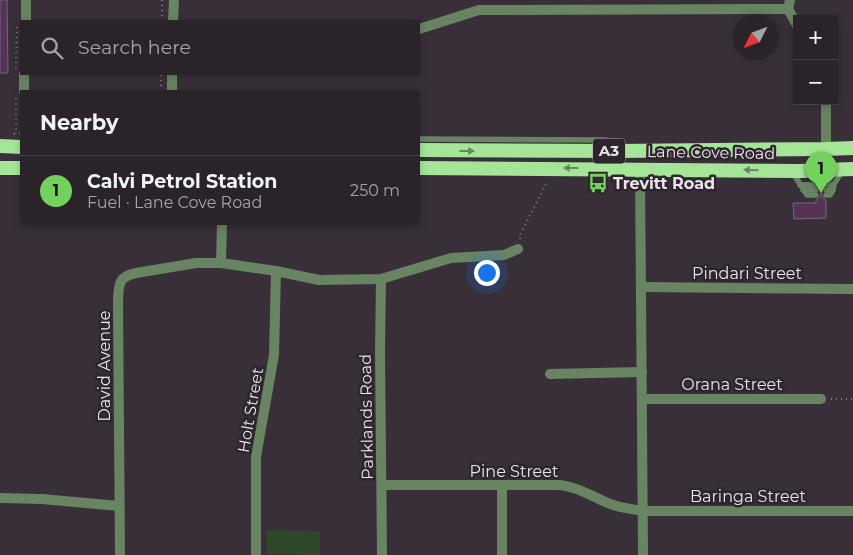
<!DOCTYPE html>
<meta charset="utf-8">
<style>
body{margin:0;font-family:Montserrat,sans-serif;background:#362f36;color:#f1f3f6}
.controls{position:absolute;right:15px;top:15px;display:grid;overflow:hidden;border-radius:0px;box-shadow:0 2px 8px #0003}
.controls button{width:45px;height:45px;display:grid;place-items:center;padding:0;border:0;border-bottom:1px solid #464047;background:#2a232a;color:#f1f3f6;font:25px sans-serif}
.compass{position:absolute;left:733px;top:15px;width:45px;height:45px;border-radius:50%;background:#2a232a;box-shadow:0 2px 8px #0003;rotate:228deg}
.you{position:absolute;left:486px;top:272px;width:18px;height:18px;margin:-12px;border:4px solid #fff;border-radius:50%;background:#1a73e8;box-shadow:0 0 0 8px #1a73e833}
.badge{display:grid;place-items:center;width:32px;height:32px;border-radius:50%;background:#72d25d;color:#111;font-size:16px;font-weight:700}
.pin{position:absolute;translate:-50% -41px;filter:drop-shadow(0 1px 2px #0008)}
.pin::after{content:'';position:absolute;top:26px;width:18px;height:15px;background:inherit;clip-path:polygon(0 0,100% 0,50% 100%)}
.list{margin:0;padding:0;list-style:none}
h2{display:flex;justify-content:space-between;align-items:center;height:65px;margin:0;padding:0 20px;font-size:21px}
h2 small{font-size:16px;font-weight:400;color:#a5a4a8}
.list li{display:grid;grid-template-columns:32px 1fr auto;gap:15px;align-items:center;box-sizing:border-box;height:70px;padding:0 20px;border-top:1px solid #464047}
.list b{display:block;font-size:19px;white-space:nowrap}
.list p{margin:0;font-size:16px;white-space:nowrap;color:#a5a4a8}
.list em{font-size:16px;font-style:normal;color:#a5a4a8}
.icon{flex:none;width:28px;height:28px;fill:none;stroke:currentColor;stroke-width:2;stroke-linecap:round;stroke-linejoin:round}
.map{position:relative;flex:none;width:853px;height:555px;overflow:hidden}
.search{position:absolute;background:#2a232a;box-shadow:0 2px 8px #0003;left:20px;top:20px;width:400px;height:55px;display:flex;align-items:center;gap:12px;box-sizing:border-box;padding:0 18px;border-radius:0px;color:#a5a4a8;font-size:19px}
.panel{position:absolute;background:#2a232a;box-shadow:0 2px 8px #0003;left:20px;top:90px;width:400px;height:135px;border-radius:0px}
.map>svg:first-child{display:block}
.green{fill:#2f482a}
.building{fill:#563356;stroke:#736972}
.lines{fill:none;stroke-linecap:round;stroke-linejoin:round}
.path{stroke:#827a82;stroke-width:2;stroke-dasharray:1 4;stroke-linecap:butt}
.service{stroke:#688462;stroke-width:5.5}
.minor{stroke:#688462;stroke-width:10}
.trunk{stroke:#a5e598;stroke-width:14}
.oneway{fill:#6a8563}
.labels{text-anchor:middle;stroke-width:5;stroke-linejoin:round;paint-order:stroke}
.shield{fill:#2e252e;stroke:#b2abb2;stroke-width:1}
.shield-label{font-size:15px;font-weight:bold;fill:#eae4ea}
.street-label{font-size:16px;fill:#eae4ea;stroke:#2e252e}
.poi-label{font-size:16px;font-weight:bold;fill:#eae4ea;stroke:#2e252e;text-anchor:start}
</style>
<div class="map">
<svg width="853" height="555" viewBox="0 0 853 555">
<rect width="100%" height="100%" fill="#382f38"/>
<polygon class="green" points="267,530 320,531 320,555 267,554"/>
<g class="building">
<polygon points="0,0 7,0 8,73 0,73"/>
<polygon points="821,189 822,189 822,197 826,200 826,218 794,219 793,203 816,203 816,200 820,197"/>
</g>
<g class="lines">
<g class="path">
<polyline points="162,21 162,0"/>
<polyline points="16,68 17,25"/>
<polyline points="161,91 161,74"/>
<polyline points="14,134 16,129 16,97"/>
<polyline points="14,134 21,133"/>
<polyline points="520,239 520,235 547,182"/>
<polyline points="831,399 853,399"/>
</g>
<g class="service">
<polyline points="419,139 606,140 613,145 615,149"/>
<polyline points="793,173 807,195 816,195"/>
<polyline points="800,185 834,184"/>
<polyline points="803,190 816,190"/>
<polyline points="826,190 833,190"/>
<polyline points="826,195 830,195 833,190 834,184 842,171"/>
</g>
<g class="minor">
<polyline points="790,0 788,9 797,25"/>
<polyline points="26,21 26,0"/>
<polyline points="173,21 174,0"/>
<polyline points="419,29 479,10 788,9"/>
<polyline points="24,91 24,74"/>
<polyline points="172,91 172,74"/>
<polyline points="826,149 826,101"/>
<polyline points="640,169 643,555"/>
<polyline points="221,263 222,224"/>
<polyline points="381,279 380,351 382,555"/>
<polyline points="642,287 853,289"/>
<polyline points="550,374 642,372"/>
<polyline points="642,399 821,399"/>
<path d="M382 485H560C578 487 591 496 608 503 619 508 631 509 643 511H853"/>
<polyline points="0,498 42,499 119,506"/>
<path d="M120 555 118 300C119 284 118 277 136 273L196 263H221L276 271 319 280 381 279 451 258 504 255 518 249"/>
<polyline points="256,555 256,457 274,355 276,271"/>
<polyline points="502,555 502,486"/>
</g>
<g class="trunk">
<polyline points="0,146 21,147"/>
<polyline points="419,150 617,151 826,149 853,148"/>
<polyline points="0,168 21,168"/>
<polyline points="419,168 800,171 853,169"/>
</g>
</g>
<defs><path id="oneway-solid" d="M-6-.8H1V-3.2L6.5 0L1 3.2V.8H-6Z" transform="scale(1.25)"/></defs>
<g class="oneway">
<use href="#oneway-solid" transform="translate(467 151)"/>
<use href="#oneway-solid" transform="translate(571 168) rotate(-180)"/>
<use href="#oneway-solid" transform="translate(751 170) rotate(-179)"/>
</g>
<defs>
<symbol id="bus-bare" viewBox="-9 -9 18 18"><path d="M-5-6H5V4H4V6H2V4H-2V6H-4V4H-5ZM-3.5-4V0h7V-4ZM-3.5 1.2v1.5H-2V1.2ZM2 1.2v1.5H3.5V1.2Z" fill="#72d25d" stroke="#2e252e" stroke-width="2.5" paint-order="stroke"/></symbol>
</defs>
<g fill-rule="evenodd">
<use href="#bus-bare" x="584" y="169" width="28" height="28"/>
</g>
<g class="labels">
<rect class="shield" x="593" y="138.5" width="32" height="25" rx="4"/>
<g class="shield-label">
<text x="609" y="156">A3</text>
</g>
<g class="street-label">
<text transform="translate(711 152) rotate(1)" y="6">Lane Cove Road</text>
<text x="747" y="279">Pindari Street</text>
<text transform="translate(104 366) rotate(-90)" y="6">David Avenue</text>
<text x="732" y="390">Orana Street</text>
<text transform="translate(250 410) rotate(-80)" y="6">Holt Street</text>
<text transform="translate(366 417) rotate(-91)" y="6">Parklands Road</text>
<text x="514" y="477">Pine Street</text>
<text x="748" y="502">Baringa Street</text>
</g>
<g class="poi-label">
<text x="613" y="189">Trevitt Road</text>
</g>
</g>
</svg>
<div class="controls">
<button>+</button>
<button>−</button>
</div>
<svg class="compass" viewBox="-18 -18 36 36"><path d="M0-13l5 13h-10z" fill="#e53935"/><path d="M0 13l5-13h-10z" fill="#a5a4a8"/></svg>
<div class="you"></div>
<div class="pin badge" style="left:821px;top:193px">1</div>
<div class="search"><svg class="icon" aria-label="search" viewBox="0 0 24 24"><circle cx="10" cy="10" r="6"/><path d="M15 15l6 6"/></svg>Search here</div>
<section class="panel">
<h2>Nearby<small></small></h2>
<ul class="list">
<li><span class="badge">1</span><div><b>Calvi Petrol Station</b><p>Fuel · Lane Cove Road</p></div><em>250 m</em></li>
</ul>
</section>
</div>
